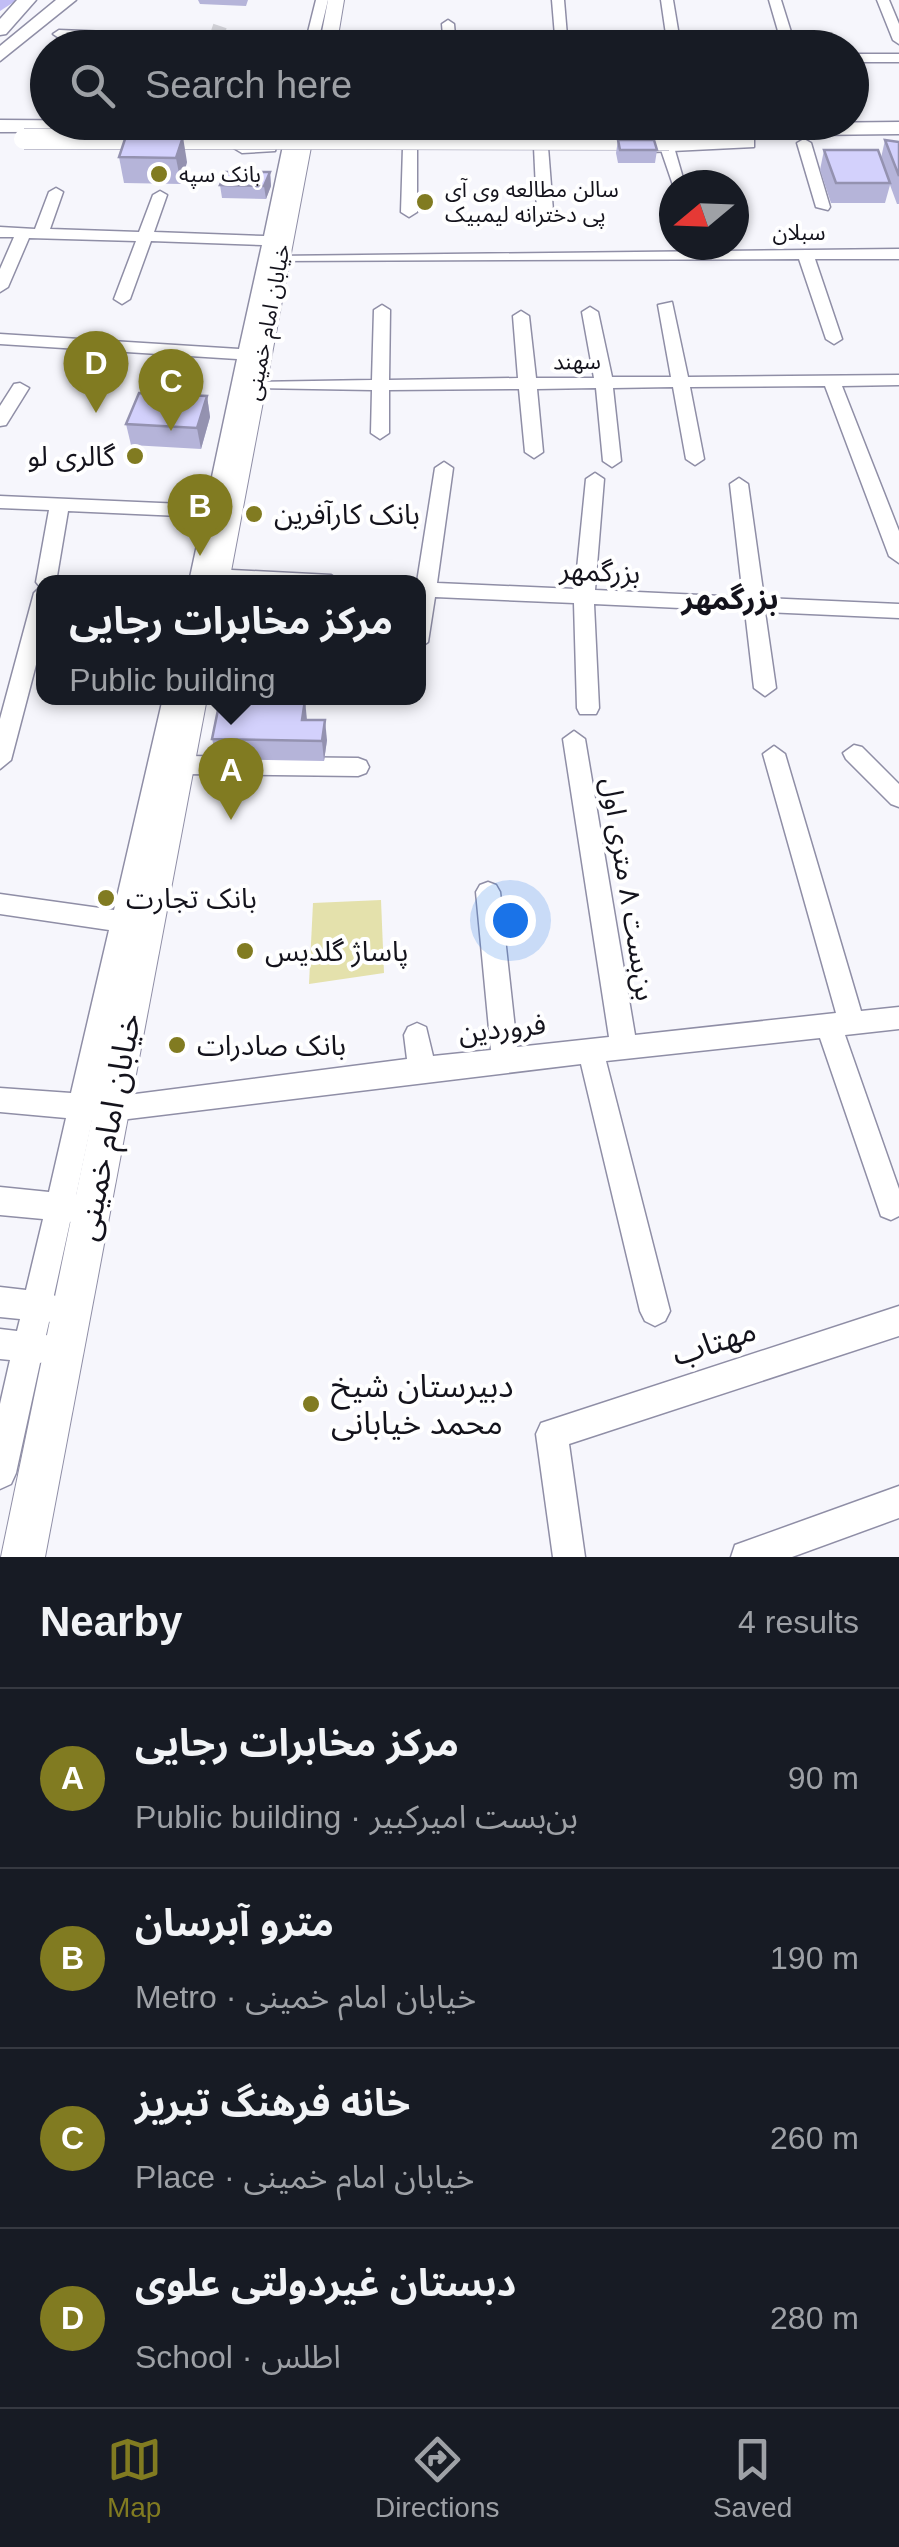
<!DOCTYPE html>
<meta charset="utf-8">
<style>
body{margin:0;font-family:Helvetica,"Noto Sans Arabic",sans-serif;background:#20242c;color:#f1f3f6}
.compass{position:absolute;left:659px;top:170px;width:90px;height:90px;border-radius:50%;background:#171b24;box-shadow:0 2px 8px #0004;rotate:251deg}
.you{position:absolute;left:510px;top:920px;width:35px;height:35px;margin:-25px;border:8px solid #fff;border-radius:50%;background:#1a73e8;box-shadow:0 0 0 15px #1a73e833}
.badge{display:grid;place-items:center;width:65px;height:65px;border-radius:50%;background:#817b21;color:#fff;font-size:32px;font-weight:700}
.pin{position:absolute;translate:-50% -82px;filter:drop-shadow(0 2px 5px #0008)}
.pin::after{content:'';position:absolute;top:52px;width:35px;height:30px;background:inherit;clip-path:polygon(0 0,100% 0,50% 100%)}
.popup{position:absolute;left:36px;top:575px;width:390px;height:130px;box-sizing:border-box;display:grid;place-content:center;border-radius:20px;background:#171b24;filter:drop-shadow(0 2px 8px #0005);font-size:32px;white-space:nowrap;color:#9ea1a6}
.popup b{font-size:38px;color:#f1f3f6}
.popup::after{content:'';position:absolute;left:50%;top:100%;margin-left:-20px;border:20px solid transparent;border-top-color:#171b24}
.list{margin:0;padding:0;list-style:none}
h2{display:flex;justify-content:space-between;align-items:center;height:130px;margin:0;padding:0 40px;font-size:42px}
h2 small{font-size:32px;font-weight:400;color:#9ea1a6}
.list li{display:grid;grid-template-columns:65px 1fr auto;gap:30px;align-items:center;box-sizing:border-box;height:180px;padding:0 40px;border-top:2px solid #363941}
.list b{display:block;font-size:38px;white-space:nowrap}
.list p{margin:0;font-size:32px;white-space:nowrap;color:#9ea1a6}
.list em{font-size:32px;font-style:normal;color:#9ea1a6}
.icon{flex:none;width:55px;height:55px;fill:none;stroke:currentColor;stroke-width:2;stroke-linecap:round;stroke-linejoin:round}
.map{position:relative;flex:none;width:899px;height:1557px;overflow:hidden}
.search{position:absolute;background:#171b24;box-shadow:0 2px 8px #0004;left:30px;right:30px;top:30px;height:110px;display:flex;align-items:center;gap:25px;box-sizing:border-box;padding:0 35px;border-radius:55px;color:#9ea1a6;font-size:38px}
.sheet{height:850px;background:#171b24}
nav{display:flex;justify-content:space-around;align-items:center;box-sizing:border-box;height:140px;border-top:2px solid #363941;background:#171b24;font-size:28px;color:#9ea1a6}
nav a{display:grid;justify-items:center;gap:5px}
nav .on{color:#817b21}
.map>svg:first-child{display:block}
.green{fill:#e4e1ac}
.lines{fill:none;stroke-linecap:round;stroke-linejoin:round}
.river{fill:#c1bdf5;fill-rule:evenodd}
.minor-tunnel{stroke:#d4d4da;stroke-width:14;stroke-dasharray:14 8;stroke-linecap:butt}
.minor-casing{stroke:#8f8ea6;stroke-width:3}
.major-casing{stroke:#8f8ea6;stroke-width:2}
.highway-casing{stroke:#8f8ea6;stroke-width:3}
.minor{fill:#fff;fill-rule:evenodd}
.major{fill:#fff;fill-rule:evenodd}
.highway{fill:#fff;fill-rule:evenodd}
.highway-bridge-casing{stroke:#8f8ea6;stroke-width:21;stroke-linecap:butt}
.highway-bridge{stroke:#fff;stroke-width:20}
.wall{fill:#b5b4d9}
.shaded-wall{fill:#9492b0}
.building{fill:#d3d1fc;stroke:#9492b0;stroke-width:2.5}
.poi-dot{fill:#817b21;stroke:#fff;stroke-width:4}
.labels{text-anchor:middle;stroke-width:8;stroke-linejoin:round;paint-order:stroke}
.far-poi-label{font-size:22px;fill:#14131c;stroke:#fff;text-anchor:start}
.far-street-label{font-size:22px;fill:#14131c;stroke:#fff}
.poi-label{font-size:28px;fill:#14131c;stroke:#fff;text-anchor:start}
.street-label{font-size:28px;fill:#14131c;stroke:#fff}
.neighbourhood-label{font-size:30px;font-weight:bold;fill:#14131c;stroke:#fff}
.near-street-label{font-size:32px;fill:#14131c;stroke:#fff}
.near-poi-label{font-size:32px;fill:#14131c;stroke:#fff;text-anchor:start}
</style>
<div class="map">
<svg width="899" height="1557" viewBox="0 0 899 1557">
<rect width="100%" height="100%" fill="#f6f6fc"/>
<polygon class="green" points="381,900 384,973 309,984 313,903"/>
<g class="lines">
<polygon class="river" points="0,0 17,0 0,11"/>
<polyline class="minor-tunnel" points="216,38 220,26"/>
<defs>
<g id="minor">
<polygon points="316,0 328,0 318,41 332,42 332,48 59,38 53,34 59,30 306,40"/>
<polygon points="552,0 564,0 568,48 556,48"/>
<polygon points="661,0 673,0 681,48 668,48"/>
<polygon points="769,0 781,0 796,48 783,48"/>
<polygon points="877,0 889,0 899,24 899,44 893,40"/>
<polygon points="448,20 454,24 456,48 444,48 442,24"/>
<rect x="852" y="54" width="47" height="8"/>
<polygon points="288,122 302,122 279,236 289,241 277,245 275,256 899,249 899,259 815,259 842,339 834,344 826,339 799,259 274,261 256,350 269,355 254,360 249,382 372,380 374,310 382,305 390,310 389,380 518,378 513,316 521,311 529,316 536,378 594,378 582,312 590,307 598,312 612,377 671,377 658,305 672,302 688,377 899,375 899,385 842,386 899,531 899,563 889,556 825,386 690,387 704,459 695,465 686,459 673,387 613,388 621,461 612,467 603,461 596,388 537,389 543,452 534,458 525,452 519,389 389,390 389,433 380,439 371,433 372,390 248,388 224,506 235,512 233,516 222,518 212,569 331,575 341,582 242,582 210,577 209,582 189,582 203,517 68,511 56,582 44,582 44,634 11,760 0,769 0,719 34,593 40,587 36,582 49,510 0,508 0,496 206,505 237,359 0,344 0,334 239,349 262,245 151,241 130,299 122,304 114,299 136,241 29,238 8,287 0,292 0,269 14,237 0,237 0,227 35,229 49,192 56,188 63,192 50,229 139,232 153,195 160,191 167,195 154,232 264,236"/>
<polygon points="680,122 694,122 695,127 683,130"/>
<polygon points="804,139 811,143 830,207 828,210 816,207 797,143"/>
<polygon points="410,143 417,147 417,212 409,217 401,212 403,147"/>
<polygon points="541,143 548,147 553,211 545,216 537,211 534,147"/>
<polygon points="667,143 674,147 685,185 674,185 674,188 660,147"/>
<polygon points="20,383 29,388 6,425 0,426 0,406 14,384"/>
<polygon points="444,462 453,468 437,583 575,589 586,479 595,473 604,479 595,590 743,597 730,484 739,478 748,484 764,598 899,604 899,618 765,612 776,688 765,696 754,688 745,611 594,604 599,708 596,714 580,714 577,708 574,603 435,597 428,642 418,649 417,582 435,468"/>
<polygon points="163,698 184,698 169,764 180,756 358,758 366,761 369,767 366,773 358,776 180,774 169,765 137,913 144,916 147,923 144,930 133,933 98,1095 112,1097 407,1059 404,1035 408,1027 417,1023 426,1027 433,1056 491,1050 476,892 480,885 488,882 496,885 500,892 517,1047 609,1037 563,739 574,731 585,739 635,1035 836,1013 763,754 774,746 785,754 861,1011 899,1007 899,1029 845,1035 899,1189 899,1216 891,1220 881,1216 820,1038 606,1061 670,1311 665,1321 655,1326 645,1321 640,1311 581,1064 112,1121 92,1120 76,1196 85,1208 81,1218 70,1222 54,1295 64,1307 59,1317 49,1322 46,1335 52,1337 56,1348 52,1359 40,1363 16,1473 11,1484 0,1489 0,1404 10,1360 0,1359 0,1329 17,1331 20,1319 0,1317 0,1287 26,1290 43,1219 0,1215 0,1187 49,1192 66,1118 0,1112 0,1088 71,1093 109,930 0,914 0,894 114,910"/>
<polygon points="854,745 862,747 899,784 899,807 891,804 846,759 843,753"/>
<polygon points="899,1306 899,1336 569,1444 585,1557 553,1557 536,1434 541,1423"/>
<polygon points="899,1486 899,1518 792,1557 731,1557 735,1545"/>
</g>
<g id="major">
<polygon points="328,0 344,0 336,48 319,48"/>
<polygon points="302,122 320,122 311,147 229,582 203,582 293,147"/>
<polygon points="179,698 207,698 45,1557 1,1557"/>
</g>
<g id="highway">
<polygon points="17,0 36,0 6,34 0,35 0,19"/>
<polygon points="56,0 76,0 0,61 0,46"/>
<polygon points="0,120 280,122 282,125 275,151 242,153 232,147 235,143 259,141 261,131 0,132"/>
<polygon points="303,122 676,122 678,126 668,132 311,131 304,129"/>
<polygon points="899,122 899,134 724,136 714,130 724,124"/>
<polygon points="747,137 754,139 754,147 631,153 621,147 631,141"/>
</g>
</defs>
<use href="#minor" class="minor-casing"/>
<use href="#major" class="major-casing"/>
<use href="#highway" class="highway-casing"/>
<use href="#minor" class="minor"/>
<use href="#major" class="major"/>
<use href="#highway" class="highway"/>
<defs>
<polyline id="highway-bridge" points="24,139 669,140"/>
</defs>
<use href="#highway-bridge" class="highway-bridge-casing"/>
<use href="#highway-bridge" class="highway-bridge"/>
</g>
<g class="wall">
<polygon points="198,0 248,0 246,6 200,4"/>
<polygon points="170,122 250,122 249,123"/>
<polygon points="126,136 187,162 181,184 124,183 119,157"/>
<polygon points="618,140 657,150 655,163 618,163 616,153"/>
<polygon points="885,140 899,142 899,204 897,204 890,185 885,203 831,203 820,170 824,150 881,158"/>
<polygon points="270,172 271,186 266,199 222,198 220,185"/>
<polygon points="207,396 210,417 201,449 131,445 126,424"/>
<polygon points="307,720 327,740 324,761 217,759 212,739"/>
</g>
<g class="shaded-wall">
<polygon points="183,137 187,162 181,184 176,158"/>
<polygon points="270,172 271,186 266,199 264,186"/>
<polygon points="207,396 210,417 201,449 197,428"/>
<polygon points="305,700 307,720 302,720"/>
<polygon points="325,720 327,740 324,761 322,741"/>
</g>
<g class="building">
<polygon points="484,38 497,41 503,48 456,47 469,39"/>
<polygon points="126,136 183,137 176,158 119,157"/>
<polygon points="618,140 654,140 657,150 620,150"/>
<polygon points="885,140 899,142 899,176"/>
<polygon points="824,150 878,150 890,183 836,183"/>
<polygon points="226,172 270,172 264,186 220,185"/>
<polygon points="139,393 207,396 197,428 126,424"/>
<polygon points="220,700 305,700 302,720 325,720 322,741 212,739"/>
</g>
<g class="poi-dot">
<circle cx="159" cy="174" r="10"/>
<circle cx="425" cy="202" r="10"/>
<circle cx="135" cy="456" r="10"/>
<circle cx="254" cy="514" r="10"/>
<circle cx="106" cy="898" r="10"/>
<circle cx="245" cy="951" r="10"/>
<circle cx="177" cy="1045" r="10"/>
<circle cx="311" cy="1404" r="10"/>
</g>
<g class="labels">
<g class="far-poi-label">
<text x="179" y="182">بانک سپه</text>
<text x="445" y="197">سالن مطالعه وی آی<tspan x="445" dy="25">پی دخترانه لیمبیک</tspan></text>
</g>
<g class="far-street-label">
<text x="799" y="240">سبلان</text>
<text transform="translate(267 322) rotate(-79)" y="8">خیابان امام خمینی</text>
<text transform="translate(577 361) rotate(-1)" y="8">سهند</text>
</g>
<g class="poi-label">
<text x="115" y="466" text-anchor="end">گالری لو</text>
<text x="274" y="524">بانک کارآفرین</text>
<text x="126" y="908">بانک تجارت</text>
<text x="265" y="961">پاساژ گلدیس</text>
<text x="197" y="1055">بانک صادرات</text>
</g>
<g class="street-label">
<text transform="translate(600 571) rotate(3)" y="10">بزرگمهر</text>
<text transform="translate(629 889) rotate(81)" y="10">بن‌بست ۸ متری اول</text>
<text transform="translate(502 1028) rotate(-6)" y="10">فروردین</text>
</g>
<g class="neighbourhood-label">
<text x="730" y="609">بزرگمهر</text>
</g>
<g class="near-street-label">
<text transform="translate(108 1127) rotate(-79)" y="11">خیابان امام خمینی</text>
<text transform="translate(714 1342) rotate(-18)" y="11">مهتاب</text>
</g>
<g class="near-poi-label">
<text x="331" y="1397">دبیرستان شیخ<tspan x="331" dy="37">محمد خیابانی</tspan></text>
</g>
</g>
</svg>
<svg class="compass" viewBox="-18 -18 36 36"><path d="M0-13l5 13h-10z" fill="#e53935"/><path d="M0 13l5-13h-10z" fill="#9ea1a6"/></svg>
<div class="you"></div>
<div class="pin badge" style="left:231px;top:820px">A</div>
<div class="popup"><b>مرکز مخابرات رجایی</b>Public building</div>
<div class="pin badge" style="left:200px;top:556px">B</div>
<div class="pin badge" style="left:171px;top:431px">C</div>
<div class="pin badge" style="left:96px;top:413px">D</div>
<div class="search"><svg class="icon" aria-label="search" viewBox="0 0 24 24"><circle cx="10" cy="10" r="6"/><path d="M15 15l6 6"/></svg>Search here</div>
</div>
<section class="sheet">
<h2>Nearby<small>4 results</small></h2>
<ul class="list">
<li><span class="badge">A</span><div><b>مرکز مخابرات رجایی</b><p>Public building · بن‌بست امیرکبیر</p></div><em>90 m</em></li>
<li><span class="badge">B</span><div><b>مترو آبرسان</b><p>Metro · خیابان امام خمینی</p></div><em>190 m</em></li>
<li><span class="badge">C</span><div><b>خانه فرهنگ تبریز</b><p>Place · خیابان امام خمینی</p></div><em>260 m</em></li>
<li><span class="badge">D</span><div><b>دبستان غیردولتی علوی</b><p>School · اطلس</p></div><em>280 m</em></li>
</ul>
</section>
<nav>
<a class="on"><svg class="icon" aria-label="map" viewBox="0 0 24 24"><path d="M3 6l6-2 6 2 6-2v14l-6 2-6-2-6 2zM9 4v14M15 6v14"/></svg>Map</a>
<a><svg class="icon" aria-label="directions" viewBox="0 0 24 24"><path d="M12 3l9 9-9 9-9-9zM9 14v-3h6M13 9l2 2-2 2"/></svg>Directions</a>
<a><svg class="icon" aria-label="saved" viewBox="0 0 24 24"><path d="M7 4h10v16l-5-4-5 4z"/></svg>Saved</a>
</nav>
